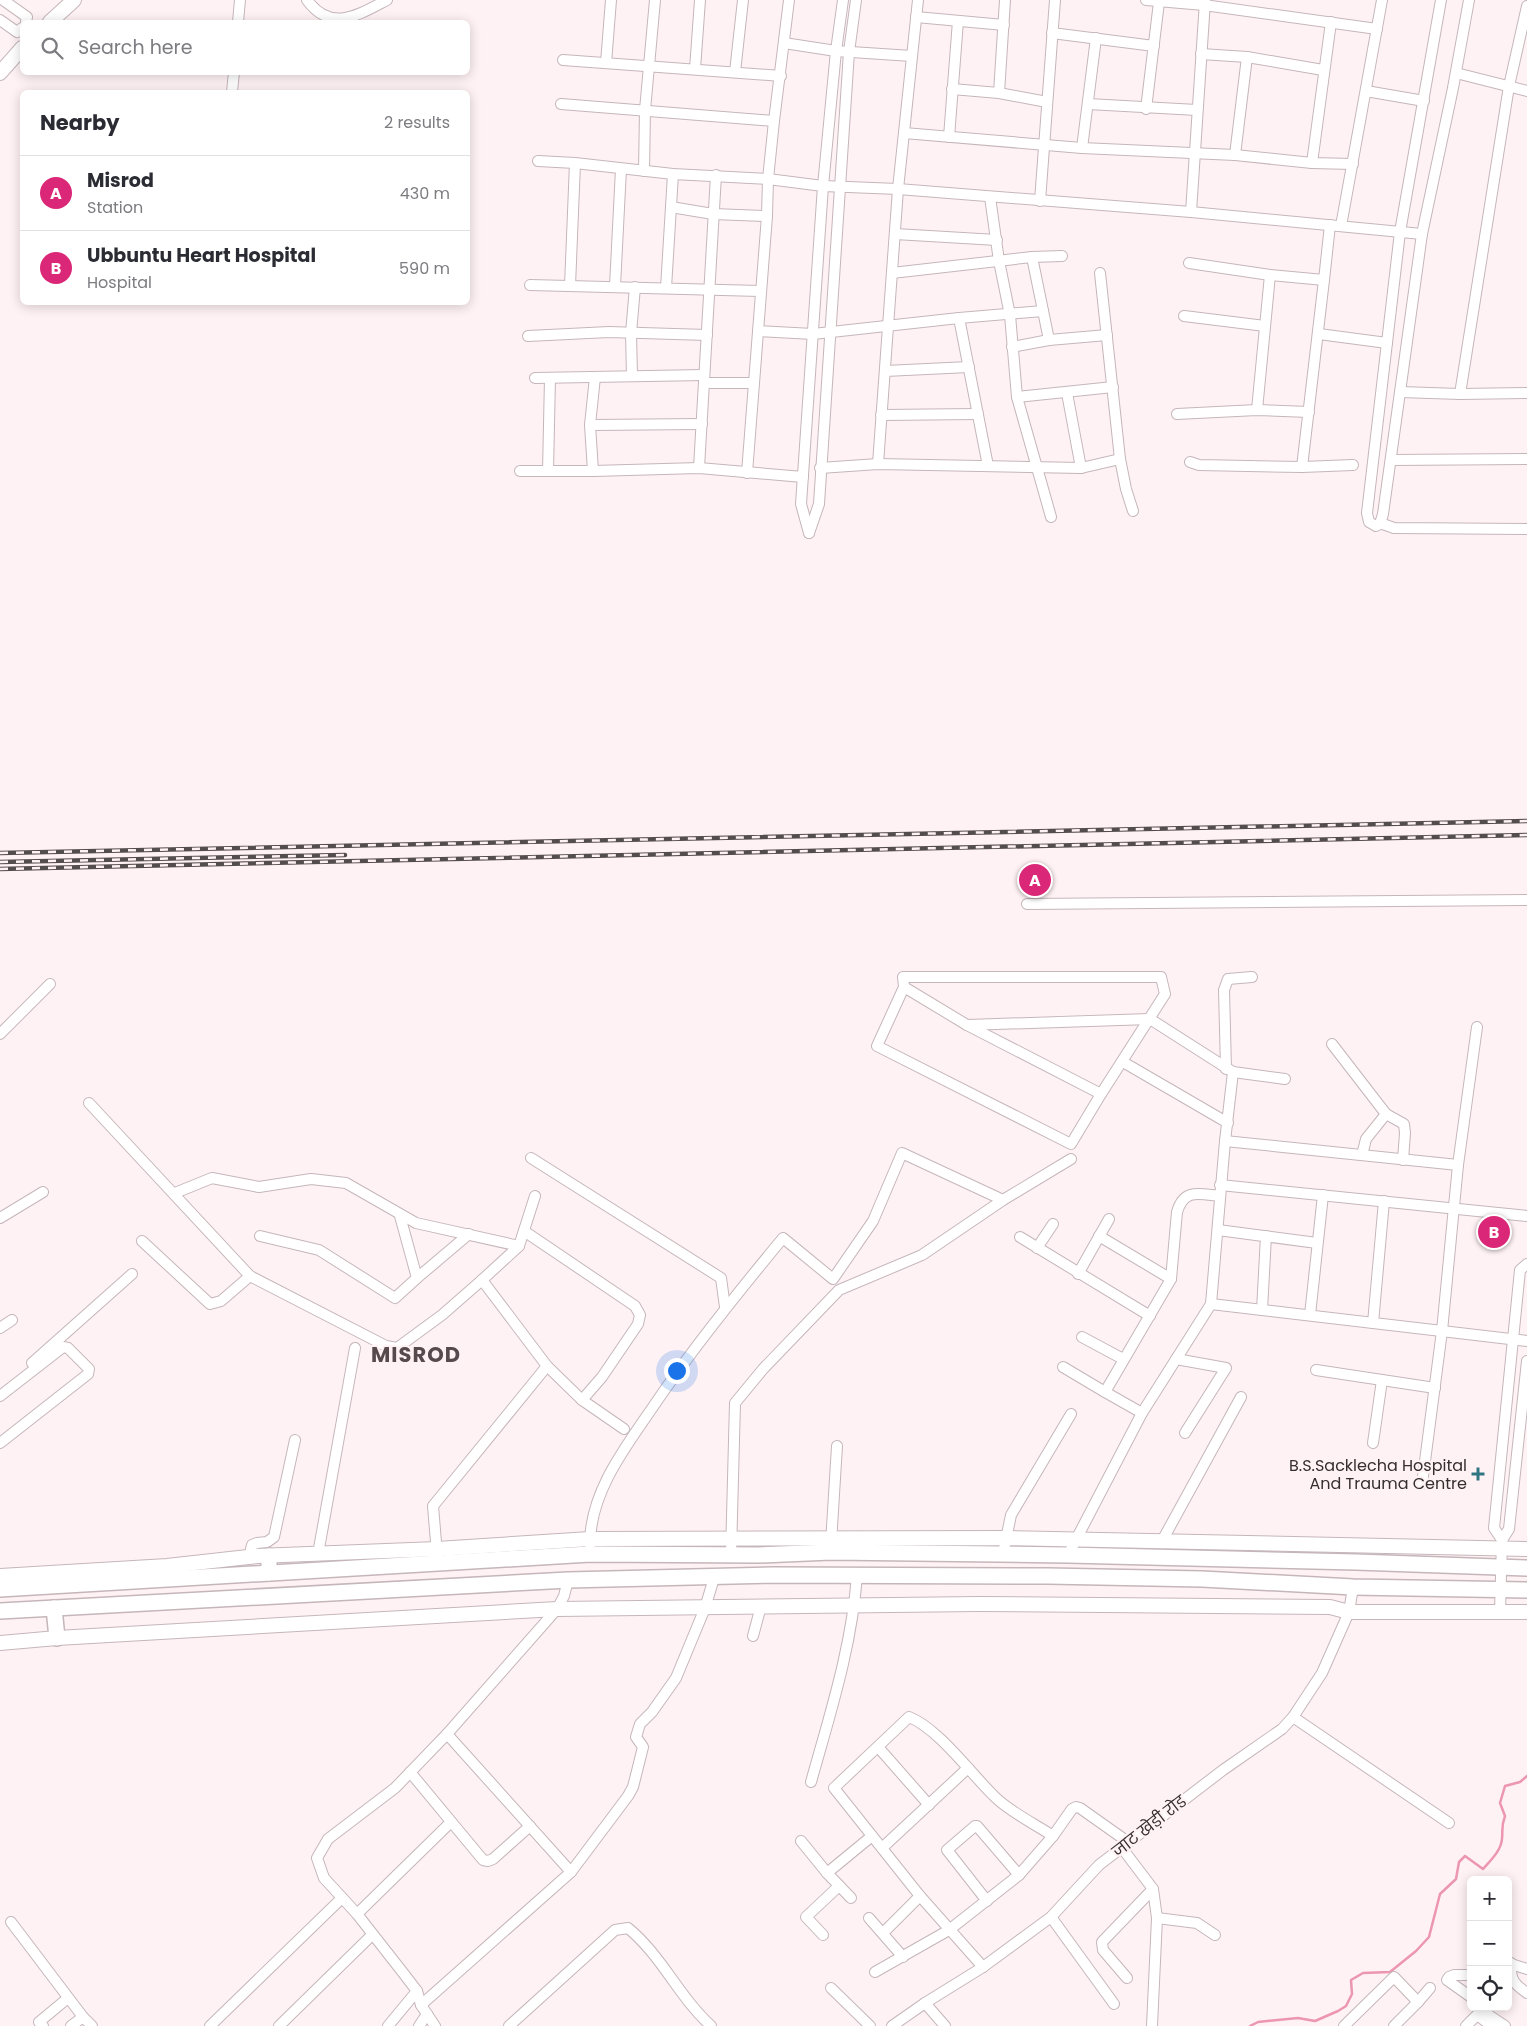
<!DOCTYPE html>
<meta charset="utf-8">
<style>
body{margin:0;font-family:Poppins,"Noto Sans Devanagari",sans-serif;background:#f7f7f7;color:#2b2b33}
.controls{position:absolute;right:15px;bottom:15px;display:grid;overflow:hidden;border-radius:8px;box-shadow:0 2px 12px #0003}
.controls button{width:45px;height:45px;display:grid;place-items:center;padding:0;border:0;border-bottom:1px solid #e1e1e2;background:#fff;color:#2b2b33;font:25px sans-serif}
.you{position:absolute;left:676px;top:1370px;width:18px;height:18px;margin:-12px;border:4px solid #fff;border-radius:50%;background:#1a73e8;box-shadow:0 0 0 8px #1a73e833}
.badge{display:grid;place-items:center;width:32px;height:32px;border-radius:50%;background:#db2777;color:#fff;font-size:16px;font-weight:700}
.pin{position:absolute;translate:-50% -50%;border:2px solid #fff;box-shadow:0 1px 5px #0006}
.list{margin:0;padding:0;list-style:none}
h2{display:flex;justify-content:space-between;align-items:center;height:65px;margin:0;padding:0 20px;font-size:21px}
h2 small{font-size:16px;font-weight:400;color:#7c7c81}
.list li{display:grid;grid-template-columns:32px 1fr auto;gap:15px;align-items:center;box-sizing:border-box;height:75px;padding:0 20px;border-top:1px solid #e1e1e2}
.list b{display:block;font-size:19px;white-space:nowrap}
.list p{margin:0;font-size:16px;white-space:nowrap;color:#7c7c81}
.list em{font-size:16px;font-style:normal;color:#7c7c81}
.icon{flex:none;width:28px;height:28px;fill:none;stroke:currentColor;stroke-width:2;stroke-linecap:round;stroke-linejoin:round}
.map{position:relative;flex:none;width:1527px;height:2026px;overflow:hidden}
.search{position:absolute;background:#fff;box-shadow:0 2px 12px #0003;left:20px;top:20px;width:450px;height:55px;display:flex;align-items:center;gap:12px;box-sizing:border-box;padding:0 18px;border-radius:8px;color:#7c7c81;font-size:19px}
.panel{position:absolute;background:#fff;box-shadow:0 2px 12px #0003;left:20px;top:90px;width:450px;height:215px;border-radius:8px}
.map>svg:first-child{display:block}
.lines{fill:none;stroke-linecap:round;stroke-linejoin:round}
.stream{stroke:#ec96b0;stroke-width:2.5}
.street-casing{stroke:#c5b6ba;stroke-width:12}
.secondary-casing{stroke:#c5b6ba;stroke-width:16}
.primary-casing{stroke:#c5b6ba;stroke-width:18}
.street{stroke:#fff;stroke-width:10}
.secondary{stroke:#fff;stroke-width:14}
.primary{stroke:#fff;stroke-width:15}
.rail-casing{stroke:#544d4e;stroke-width:4.5}
.rail{stroke:#fff2f5;stroke-width:2.5;stroke-dasharray:8;stroke-linecap:butt}
.poi-dot{fill:#307682;stroke:#fff2f5;stroke-width:2}
.labels{text-anchor:middle;stroke-width:4.5;stroke-linejoin:round;paint-order:stroke}
.poi-label{font-size:16px;fill:#342e2f;stroke:#fff2f5;text-anchor:end}
.street-label{font-size:16px;fill:#342e2f;stroke:#fff2f5}
.district-label{font-size:21px;font-weight:bold;letter-spacing:1px;fill:#574a4e;stroke:#fff2f5}
</style>
<div class="map">
<svg width="1527" height="2026" viewBox="0 0 1527 2026">
<rect width="100%" height="100%" fill="#fff2f5"/>
<g class="lines">
<path class="stream" d="M1250 2026 1258 2022 1298 2018 1315 2021 1338 2011 1346 2006 1352 1994 1351 1980 1363 1973 1390 1972 1416 1951 1429 1937 1440 1894 1456 1879 1459 1862 1465 1856 1483 1869C1490 1861 1501 1851 1502 1839 1503 1828 1501 1827 1505 1816L1500 1803 1505 1786 1520 1782 1527 1776"/>
<defs>
<g id="street">
<polyline points="3,0 27,17 26,22"/>
<path d="M307 0C331 33 358 15 387 0"/>
<polyline points="1146,0 1204,5 1377,29"/>
<polyline points="1441,0 1400,232 1367,513 1369,522 1376,526 1380,524 1383,514 1422,234 1453,88 1469,0"/>
<polyline points="916,17 1004,25"/>
<polyline points="0,20 17,32 22,28"/>
<polyline points="238,22 240,0"/>
<polyline points="1052,33 1154,46"/>
<polyline points="784,43 836,51 912,56"/>
<polyline points="1201,54 1247,57 1323,70"/>
<polyline points="563,60 781,76"/>
<polyline points="606,63 611,0"/>
<polyline points="695,69 700,0"/>
<polyline points="735,72 743,0"/>
<polyline points="1456,73 1527,91"/>
<polyline points="952,89 999,93 1047,102"/>
<polyline points="1366,91 1424,101"/>
<polyline points="232,92 234,72"/>
<polyline points="999,93 1005,0"/>
<polyline points="561,104 774,121"/>
<polyline points="1088,104 1197,110"/>
<polyline points="1146,109 1159,2"/>
<polyline points="904,133 1082,148 1235,155 1312,163 1353,164"/>
<polyline points="949,137 958,21"/>
<polyline points="1082,148 1096,38"/>
<polyline points="1235,155 1247,57"/>
<polyline points="538,161 575,163 673,174 768,179 823,186 898,189 1191,212 1422,234"/>
<polyline points="1312,163 1331,22"/>
<polyline points="644,171 645,110 655,0"/>
<polyline points="990,197 999,261 1010,315 1017,397 1051,517"/>
<polyline points="1040,201 1055,0"/>
<polyline points="671,207 713,214 767,216"/>
<polyline points="1191,212 1205,1"/>
<polyline points="1341,226 1382,0"/>
<polyline points="895,234 997,240"/>
<polyline points="1032,257 1049,340"/>
<polyline points="1189,263 1270,275 1324,280 1330,225"/>
<polyline points="892,273 1032,257 1062,256"/>
<polyline points="1100,273 1120,459 1126,489 1133,511"/>
<polyline points="530,285 760,291"/>
<polyline points="570,286 575,163"/>
<polyline points="615,286 621,169"/>
<polyline points="666,288 673,174"/>
<polyline points="1184,316 1265,326"/>
<polyline points="959,318 988,466"/>
<polyline points="758,331 813,334 959,318 1043,311"/>
<polyline points="1319,334 1387,343"/>
<polyline points="528,336 609,332 707,335"/>
<polyline points="1012,347 1049,340 1107,335"/>
<polyline points="885,371 969,367"/>
<polyline points="632,376 631,333 635,287"/>
<polyline points="535,378 704,375"/>
<polyline points="704,383 754,383"/>
<polyline points="1400,392 1460,394 1527,393"/>
<polyline points="1067,393 1081,468"/>
<polyline points="1460,394 1509,86 1527,6"/>
<polyline points="1017,397 1113,387"/>
<polyline points="1257,410 1270,275"/>
<polyline points="1177,414 1257,410 1309,412"/>
<polyline points="881,415 978,414"/>
<polyline points="590,425 702,424"/>
<polyline points="1391,460 1527,459"/>
<polyline points="1190,462 1199,465 1302,467 1353,465"/>
<polyline points="878,464 898,189 918,0"/>
<polyline points="1302,467 1324,280"/>
<polyline points="699,468 716,175"/>
<polyline points="820,468 878,464 1081,468 1120,459"/>
<polyline points="520,471 593,471 699,468 803,477"/>
<polyline points="548,471 550,378"/>
<polyline points="593,471 590,425 595,377"/>
<polyline points="747,473 767,216 768,179 774,121 789,0"/>
<polyline points="1380,523 1394,528 1527,529"/>
<polyline points="809,533 819,504 849,52 856,0"/>
<polyline points="809,533 801,504 823,186 836,51 843,0"/>
<polyline points="1027,904 1527,900"/>
<polygon points="903,977 1161,977 1165,994 1101,1094 1071,1144 877,1046 904,987"/>
<polyline points="904,987 967,1025 1101,1094"/>
<polyline points="967,1025 1150,1019 1233,1072 1225,1141 1211,1304 1142,1413 1068,1555"/>
<polyline points="0,1034 50,984"/>
<polyline points="1332,1044 1386,1114"/>
<polyline points="1123,1062 1228,1123"/>
<polyline points="1226,1069 1224,990 1228,979 1252,977"/>
<polyline points="1233,1072 1285,1079"/>
<polyline points="89,1103 250,1276 386,1346 397,1348 442,1315 482,1280 547,1366 582,1400 624,1429"/>
<polyline points="1225,1141 1458,1165"/>
<polyline points="1362,1155 1366,1139 1386,1114 1404,1124 1405,1133 1403,1160"/>
<polyline points="531,1158 721,1278 725,1307"/>
<polyline points="1220,1185 1527,1216"/>
<polyline points="175,1193 212,1178 259,1187 311,1179 346,1183 416,1223 519,1246"/>
<polyline points="0,1218 43,1192"/>
<polyline points="1218,1230 1317,1243"/>
<polyline points="524,1231 635,1306 640,1315 638,1324 602,1377 582,1400"/>
<polyline points="260,1236 319,1250 395,1298 417,1278 400,1216"/>
<polyline points="1099,1236 1171,1279"/>
<polyline points="1020,1237 1150,1316"/>
<polyline points="142,1241 210,1304 221,1301 250,1276"/>
<polyline points="1037,1248 1053,1224"/>
<polyline points="1078,1274 1109,1219"/>
<polyline points="417,1278 469,1234"/>
<polyline points="482,1280 519,1246 535,1196"/>
<polyline points="1211,1304 1527,1341"/>
<polyline points="1262,1310 1266,1236"/>
<polyline points="1310,1315 1323,1195"/>
<polyline points="1373,1323 1384,1201"/>
<polyline points="0,1328 12,1320"/>
<polyline points="1082,1337 1123,1359"/>
<polyline points="1176,1359 1226,1368 1185,1433"/>
<polyline points="32,1363 132,1274"/>
<polyline points="1063,1367 1105,1392"/>
<polyline points="1316,1370 1435,1388"/>
<polyline points="0,1396 63,1347 68,1348 89,1369 88,1374 0,1443"/>
<path d="M1142 1413 1105 1392 1171 1279 1177 1212C1184 1188 1199 1194 1220 1196"/>
<polyline points="1373,1443 1382,1380"/>
<polyline points="1422,1484 1442,1331 1458,1165 1477,1027"/>
<polyline points="1502,1540 1494,1528 1520,1270 1527,1264"/>
<polyline points="1162,1541 1241,1397"/>
<polyline points="831,1543 837,1446"/>
<path d="M590 1544C590 1490 628 1444 657 1401 696 1344 739 1291 783 1238L833 1279 873 1221 902 1153 1003 1200"/>
<polyline points="318,1554 355,1348"/>
<polyline points="437,1554 433,1506 547,1366"/>
<polyline points="731,1554 735,1403 763,1369 839,1290 922,1255 1003,1200 1071,1159"/>
<polyline points="1003,1554 1011,1515 1071,1414"/>
<polyline points="249,1557 252,1545 257,1543 267,1542 274,1537 295,1440"/>
<polyline points="1500,1612 1502,1540 1509,1529 1527,1361"/>
<polyline points="753,1636 761,1606"/>
<polyline points="1293,1717 1449,1823"/>
<polyline points="878,1747 929,1805"/>
<polyline points="410,1772 483,1860 488,1861 493,1859 530,1826"/>
<path d="M811 1782C830 1714 852 1646 857 1575"/>
<polyline points="801,1841 827,1873 851,1898"/>
<polyline points="882,1848 968,1768"/>
<polyline points="1122,1848 1153,1889 1157,1918 1152,2026"/>
<polyline points="571,1872 628,1796 633,1787 643,1747 636,1737 640,1724 652,1712 676,1678 705,1608 714,1578"/>
<polyline points="827,1873 872,1836"/>
<polyline points="987,1901 947,1850 975,1826 977,1826 1019,1875"/>
<polyline points="357,1914 451,1822"/>
<polyline points="1051,1917 1114,2004"/>
<polyline points="869,1918 903,1957"/>
<polyline points="1157,1918 1197,1923 1215,1935"/>
<polyline points="11,1922 83,2017 92,2026"/>
<polyline points="883,1933 920,1896"/>
<polyline points="823,1935 806,1917 839,1886"/>
<polyline points="1508,1963 1527,1969"/>
<path d="M1511 1963C1510 1980 1514 1984 1527 1993"/>
<path d="M983 1967 920 1896 834 1788 909 1717C938 1728 972 1775 995 1797 1010 1812 1035 1824 1053 1836"/>
<polyline points="875,1972 949,1930 1019,1875 1053,1836 1072,1809 1076,1807 1080,1808 1128,1842"/>
<polyline points="1471,1975 1454,1975 1449,1977 1447,1980 1471,1997"/>
<polyline points="1127,1978 1103,1950 1102,1942 1153,1889"/>
<polyline points="831,1988 870,2026"/>
<polyline points="1418,2002 1430,1988"/>
<polyline points="925,2003 945,2026"/>
<polyline points="421,2005 571,1872 447,1734"/>
<polyline points="1480,2007 1484,2012 1505,2026"/>
<polyline points="43,2026 39,2022 68,1998"/>
<polyline points="71,2026 83,2017"/>
<polyline points="210,2026 342,1898"/>
<polyline points="279,2026 372,1935"/>
<polyline points="388,2026 417,1991"/>
<polyline points="419,2026 427,2014"/>
<polyline points="435,2026 421,2005 417,1991 404,1974 357,1914 324,1878 317,1858 328,1839 395,1788 447,1734 557,1609 564,1596 568,1580"/>
<path d="M509 2026 615 1930 628 1928C662 1956 679 1997 711 2026"/>
<polyline points="892,2026 925,2003 983,1967 1051,1917 1099,1865 1223,1770 1282,1729 1293,1717 1322,1673 1349,1612 1353,1587"/>
<polyline points="1344,2026 1394,1977 1418,2002 1394,2026"/>
<polyline points="1466,2026 1477,2015 1492,2026"/>
</g>
<g id="secondary">
<polyline points="50,22 74,0"/>
<polyline points="0,73 22,48"/>
<polyline points="0,1576 167,1566 257,1556 437,1549 590,1539 1006,1538 1527,1549"/>
<polyline points="0,1643 57,1638 557,1609 979,1604 1330,1607 1349,1612 1527,1612"/>
</g>
<g id="primary">
<polyline points="269,1556 269,1573"/>
<polyline points="0,1589 590,1554 759,1555 831,1552 1068,1555 1356,1562 1527,1568"/>
<polyline points="54,1608 57,1638"/>
<polyline points="0,1611 568,1580 773,1575 1048,1576 1202,1579 1353,1587 1527,1590"/>
</g>
</defs>
<use href="#street" class="street-casing"/>
<use href="#secondary" class="secondary-casing"/>
<use href="#primary" class="primary-casing"/>
<use href="#street" class="street"/>
<use href="#secondary" class="secondary"/>
<use href="#primary" class="primary"/>
<defs>
<g id="rail">
<polyline points="0,853 1527,821"/>
<polyline points="0,862 345,855"/>
<polyline points="0,869 1527,835"/>
</g>
</defs>
<use href="#rail" class="rail-casing"/>
<use href="#rail" class="rail"/>
</g>
<path class="poi-dot" d="M1475.5 1466.5h5v5h5v5h-5v5h-5v-5h-5v-5h5z"/>
<g class="labels">
<g class="poi-label">
<text x="1467" y="1471">B.S.Sacklecha Hospital<tspan x="1467" dy="18">And Trauma Centre</tspan></text>
</g>
<g class="street-label">
<text transform="translate(1149 1826) rotate(-38)" y="6">जाट खेड़ी रोड</text>
</g>
<g class="district-label">
<text x="416" y="1362">MISROD</text>
</g>
</g>
</svg>
<div class="controls">
<button>+</button>
<button>−</button>
<button><svg class="icon" aria-label="locate" viewBox="0 0 24 24"><circle cx="12" cy="12" r="6"/><path d="M12 2v4M12 18v4M2 12h4M18 12h4"/></svg></button>
</div>
<div class="you"></div>
<div class="pin badge" style="left:1035px;top:880px">A</div>
<div class="pin badge" style="left:1494px;top:1232px">B</div>
<div class="search"><svg class="icon" aria-label="search" viewBox="0 0 24 24"><circle cx="10" cy="10" r="6"/><path d="M15 15l6 6"/></svg>Search here</div>
<section class="panel">
<h2>Nearby<small>2 results</small></h2>
<ul class="list">
<li><span class="badge">A</span><div><b>Misrod</b><p>Station</p></div><em>430 m</em></li>
<li><span class="badge">B</span><div><b>Ubbuntu Heart Hospital</b><p>Hospital</p></div><em>590 m</em></li>
</ul>
</section>
</div>
